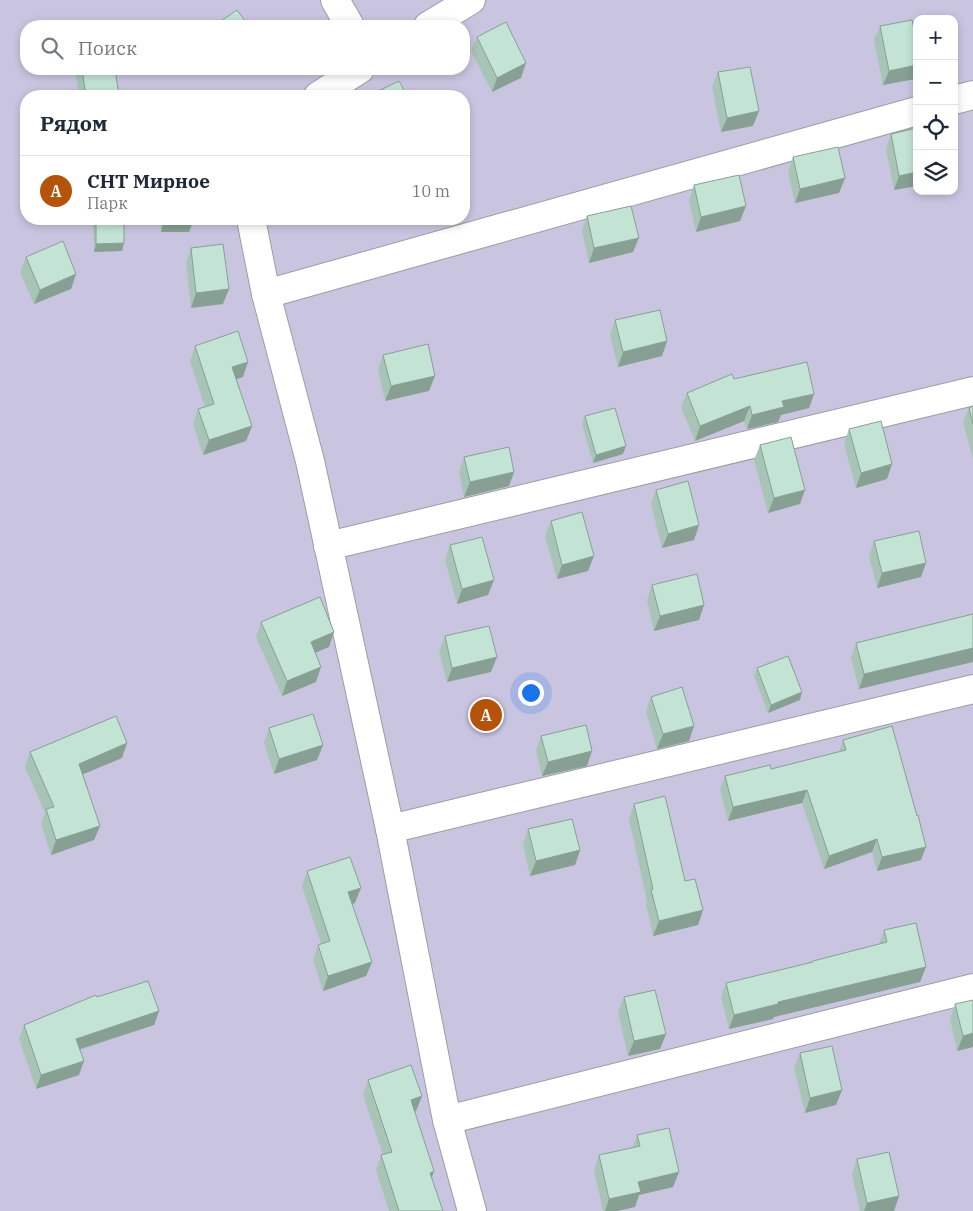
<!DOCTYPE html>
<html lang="ru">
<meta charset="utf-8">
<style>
body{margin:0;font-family:"IBM Plex Serif",serif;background:#f6f6f7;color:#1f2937}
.controls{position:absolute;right:15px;top:15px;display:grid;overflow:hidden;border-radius:10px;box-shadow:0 2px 8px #0003}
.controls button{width:45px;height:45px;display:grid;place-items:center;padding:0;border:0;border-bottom:1px solid #e0e1e3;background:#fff;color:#1f2937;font:25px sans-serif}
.you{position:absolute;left:530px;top:692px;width:18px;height:18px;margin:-12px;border:4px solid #fff;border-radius:50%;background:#1a73e8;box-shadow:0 0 0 8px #1a73e833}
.badge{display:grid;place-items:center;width:32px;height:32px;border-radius:50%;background:#b45309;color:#fff;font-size:16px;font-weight:700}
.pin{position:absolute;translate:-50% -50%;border:2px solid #fff;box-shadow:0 1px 5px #0006}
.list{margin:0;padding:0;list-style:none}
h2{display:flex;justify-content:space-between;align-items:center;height:65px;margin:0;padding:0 20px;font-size:21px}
h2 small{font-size:16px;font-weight:400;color:#747a83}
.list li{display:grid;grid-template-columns:32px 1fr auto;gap:15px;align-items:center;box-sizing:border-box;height:70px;padding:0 20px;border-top:1px solid #e0e1e3}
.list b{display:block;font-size:19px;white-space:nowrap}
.list p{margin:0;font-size:16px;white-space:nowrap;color:#747a83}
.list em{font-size:16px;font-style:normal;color:#747a83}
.icon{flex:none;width:28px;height:28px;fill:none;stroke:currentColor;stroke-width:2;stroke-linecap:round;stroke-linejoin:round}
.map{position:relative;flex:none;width:973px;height:1211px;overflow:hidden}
.search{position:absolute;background:#fff;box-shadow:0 2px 8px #0003;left:20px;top:20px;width:450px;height:55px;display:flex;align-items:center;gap:12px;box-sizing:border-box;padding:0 18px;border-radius:20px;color:#747a83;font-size:19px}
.panel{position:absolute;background:#fff;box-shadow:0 2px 8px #0003;left:20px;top:90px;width:450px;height:135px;border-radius:20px}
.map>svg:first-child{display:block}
.green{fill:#c9c5e1;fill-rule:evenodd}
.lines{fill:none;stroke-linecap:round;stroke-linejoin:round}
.minor-casing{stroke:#9d9da0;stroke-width:30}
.minor{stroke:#fff;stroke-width:28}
.wall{fill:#a8c4b6}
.shaded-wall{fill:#88a094}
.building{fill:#c3e4d4;stroke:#88a094}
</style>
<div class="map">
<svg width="973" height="1211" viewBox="0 0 973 1211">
<rect width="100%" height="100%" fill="#f4f4f7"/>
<path class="green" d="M0 0H973V1211H0ZM917 19H954V191H917ZM26 26H464V69H26ZM26 96H464V219H26Z"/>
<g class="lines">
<defs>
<g id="minor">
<polyline points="335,0 350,26"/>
<polyline points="428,26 471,0"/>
<polyline points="318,96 360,69"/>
<polyline points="954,100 973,95"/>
<polyline points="251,219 266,294 310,461 390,829 447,1120 472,1211"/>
<polyline points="266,294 917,111"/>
<polyline points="328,546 973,391"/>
<polyline points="390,829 973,689"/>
<polyline points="447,1120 973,988"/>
</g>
</defs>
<use href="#minor" class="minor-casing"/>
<use href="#minor" class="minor"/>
</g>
<g class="wall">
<polygon points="880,26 915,79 883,85 874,40"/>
<polygon points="477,37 521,78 492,92 471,51"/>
<polygon points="76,69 115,69 119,96 79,96 75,72"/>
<polygon points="718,72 753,126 721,132 712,87"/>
<polygon points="917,128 917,186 894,190 886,149 891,134"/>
<polygon points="793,157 845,178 839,193 795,203 788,172"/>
<polygon points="694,185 746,206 740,221 696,232 689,200"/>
<polygon points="587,216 633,252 589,263 582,231"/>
<polygon points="93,219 124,219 124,243 122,251 94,252"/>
<polygon points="161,219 192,219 192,224 189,232 161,232"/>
<polygon points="191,248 223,304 191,308 186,262"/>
<polygon points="26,257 76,274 71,289 34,304 20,272"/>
<polygon points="615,320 667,341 662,356 618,367 610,335"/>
<polygon points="195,346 243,377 236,379 252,426 246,441 203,455 193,424 198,409 205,407 190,361"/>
<polygon points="383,355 429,391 385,401 378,369"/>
<polygon points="734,379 814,394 809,408 781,415 778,422 747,429 744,421 695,441 681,407 687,393"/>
<polygon points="973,406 973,459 963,422 969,408"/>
<polygon points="585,416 623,454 593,463 582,424"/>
<polygon points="849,429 892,464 887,479 856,488 844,444"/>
<polygon points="760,445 800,504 768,513 754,460"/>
<polygon points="464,457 514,472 509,486 464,497 459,472"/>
<polygon points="656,490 699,525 694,540 662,548 651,504"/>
<polygon points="551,521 588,571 557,579 545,536"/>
<polygon points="874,541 921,577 877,588 869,556"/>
<polygon points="450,545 494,580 488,595 457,604 445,560"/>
<polygon points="652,585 704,605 699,620 654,631 647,600"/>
<polygon points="973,614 859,689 851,658 856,643"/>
<polygon points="261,622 329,647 315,653 316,682 282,696 256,637"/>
<polygon points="445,636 491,672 447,682 439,651"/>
<polygon points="757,668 800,700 768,713 754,676"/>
<polygon points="651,697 694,726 689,741 657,749 646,712"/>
<polygon points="269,728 323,745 317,760 274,774 264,743"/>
<polygon points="541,736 587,766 542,776 536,750"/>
<polygon points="843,740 926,847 921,860 877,871 872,852 824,869 802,803 728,821 720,789 725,776 771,769 839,752"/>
<polygon points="30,752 122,758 83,774 100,826 94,840 51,855 41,824 45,813 25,767"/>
<polygon points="634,804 703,910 698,925 653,936 646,904 647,901 629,819"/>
<polygon points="528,829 580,850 575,865 530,876 523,844"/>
<polygon points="307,871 355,903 352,904 372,962 366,976 323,991 313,960 318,945 321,944 302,886"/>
<polygon points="884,930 926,967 920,982 774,1017 773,1019 729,1029 721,997 726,983 812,963 813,961 879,944"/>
<polygon points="97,997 159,1011 154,1025 80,1050 79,1075 36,1089 19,1039 24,1025"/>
<polygon points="624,997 666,1034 660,1049 628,1056 618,1012"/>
<polygon points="955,1004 973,1047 957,1051 950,1019"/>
<polygon points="800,1053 842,1090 836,1105 805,1113 794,1068"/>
<polygon points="368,1080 422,1096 416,1111 415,1112 434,1171 432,1178 443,1211 389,1211 376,1170 381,1155 383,1155 363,1095"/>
<polygon points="637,1135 673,1187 639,1195 635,1207 617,1211 603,1211 594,1170 599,1155 633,1147"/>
<polygon points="857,1159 899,1196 894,1211 860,1211 852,1174"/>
</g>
<g class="shaded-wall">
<polygon points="526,63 521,78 492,92 497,78"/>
<polygon points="917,65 917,74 915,79 883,85 889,71"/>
<polygon points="759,111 753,126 721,132 727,118"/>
<polygon points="917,172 917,186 894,190 899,176"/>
<polygon points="845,178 839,193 795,203 800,189"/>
<polygon points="746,206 740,221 696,232 701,217"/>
<polygon points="163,224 192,224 189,232 161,232"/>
<polygon points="639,238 633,252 589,263 594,248"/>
<polygon points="124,243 122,251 94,252 96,244"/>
<polygon points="76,274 71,289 34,304 40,290"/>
<polygon points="229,289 223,304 191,308 196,293"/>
<polygon points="667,341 662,356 618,367 623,352"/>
<polygon points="248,362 243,377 227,382 232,367"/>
<polygon points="435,376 429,391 385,401 391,386"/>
<polygon points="814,394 809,408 781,415 778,422 747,429 752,415 782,401"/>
<polygon points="750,406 744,421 695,441 700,426"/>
<polygon points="252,426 246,441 203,455 209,440"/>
<polygon points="626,446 623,454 593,463 596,455"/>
<polygon points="892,464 887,479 856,488 861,473"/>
<polygon points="514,472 509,486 464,497 470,482"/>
<polygon points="805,490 800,504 768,513 774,498"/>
<polygon points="699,525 694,540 662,548 668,534"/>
<polygon points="594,556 588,571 557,579 562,565"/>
<polygon points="926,563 921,577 877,588 882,573"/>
<polygon points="494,580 488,595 457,604 462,589"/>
<polygon points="704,605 699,620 654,631 660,616"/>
<polygon points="334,632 329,647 305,657 311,642"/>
<polygon points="973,648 973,662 859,689 864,674"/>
<polygon points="497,657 491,672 447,682 452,668"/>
<polygon points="321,667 316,682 282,696 287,681"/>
<polygon points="802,692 800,700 768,713 771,705"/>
<polygon points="694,726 689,741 657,749 663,734"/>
<polygon points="127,743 122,758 74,778 79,764"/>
<polygon points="323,745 317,760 274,774 279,759"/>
<polygon points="592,751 587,766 542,776 548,762"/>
<polygon points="807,790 802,803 728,821 733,807"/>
<polygon points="100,826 94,840 51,855 56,840"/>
<polygon points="877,839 872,852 824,869 829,856"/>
<polygon points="926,847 921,860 877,871 882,857"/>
<polygon points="580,850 575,865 530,876 536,861"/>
<polygon points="361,888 355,903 342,907 348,892"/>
<polygon points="703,910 698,925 653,936 659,921"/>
<polygon points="372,962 366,976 323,991 328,976"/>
<polygon points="926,967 920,982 774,1017 773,1019 729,1029 734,1015 778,1002"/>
<polygon points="159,1011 154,1025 71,1052 76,1039"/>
<polygon points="973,1033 973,1047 957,1051 963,1036"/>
<polygon points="666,1034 660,1049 628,1056 634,1041"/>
<polygon points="84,1061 79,1075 36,1089 41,1075"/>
<polygon points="842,1090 836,1105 805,1113 810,1098"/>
<polygon points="422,1096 416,1111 405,1115 411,1100"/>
<polygon points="434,1171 429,1186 430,1173"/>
<polygon points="679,1172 673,1187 639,1195 635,1207 617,1211 605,1211 609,1199 638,1182"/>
<polygon points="899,1196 894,1211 864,1211 867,1203"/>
</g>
<g class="building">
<polygon points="237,10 249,26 214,26"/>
<polygon points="912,20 917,45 917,65 889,71 880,26"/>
<polygon points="506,22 526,63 497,78 477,37"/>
<polygon points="750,67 759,111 727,118 718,72"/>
<polygon points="82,69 115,69 119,96 86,96"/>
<polygon points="399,81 407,96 368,96"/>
<polygon points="917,128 917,172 899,176 891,134"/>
<polygon points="838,147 845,178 800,189 793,157"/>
<polygon points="739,175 746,206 701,217 694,185"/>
<polygon points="631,206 639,238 594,248 587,216"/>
<polygon points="96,219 124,219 124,243 96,244"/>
<rect x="163" y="219" width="29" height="5"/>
<polygon points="63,241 76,274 40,290 26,257"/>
<polygon points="223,244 229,289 196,293 191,248"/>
<polygon points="660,310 667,341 623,352 615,320"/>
<polygon points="238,331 248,362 232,367 252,426 209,440 198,409 214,404 195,346"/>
<polygon points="428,344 435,376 391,386 383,355"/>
<polygon points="807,362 814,394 782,401 784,407 752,415 750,406 700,426 687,393 732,374 734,379"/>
<polygon points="973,406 973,424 969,408"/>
<polygon points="615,408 626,446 596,455 585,416"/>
<polygon points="881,421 892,464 861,473 849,429"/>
<polygon points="791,437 805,490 774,498 760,445"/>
<polygon points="509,447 514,472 470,482 464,457"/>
<polygon points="688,481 699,525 668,534 656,490"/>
<polygon points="582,512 594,556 562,565 551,521"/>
<polygon points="919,531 926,563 882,573 874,541"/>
<polygon points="482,537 494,580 462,589 450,545"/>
<polygon points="697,574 704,605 660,616 652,585"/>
<polygon points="320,597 334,632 311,642 321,667 287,681 261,622"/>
<polygon points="973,614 973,648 864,674 856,643"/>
<polygon points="489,626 497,657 452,668 445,636"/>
<polygon points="788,656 802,692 771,705 757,668"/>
<polygon points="682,687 694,726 663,734 651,697"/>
<polygon points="313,714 323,745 279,759 269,728"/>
<polygon points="116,716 127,743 79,764 100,826 56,840 46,809 54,807 30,752"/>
<polygon points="586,725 592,751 548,762 541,736"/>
<polygon points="892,726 917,816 918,815 926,847 882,857 877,839 829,856 807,790 733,807 725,776 770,765 771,769 846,750 843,740"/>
<polygon points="665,796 685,881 695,879 703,910 659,921 651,890 653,889 634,804"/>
<polygon points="572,819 580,850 536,861 528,829"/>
<polygon points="350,857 361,888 348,892 372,962 328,976 318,945 330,941 307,871"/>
<polygon points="916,923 926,967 778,1002 778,1004 734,1015 726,983 813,962 813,961 887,942 884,930"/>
<polygon points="148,981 159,1011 76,1039 84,1061 41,1075 24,1025 96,995 97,997"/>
<polygon points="655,990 666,1034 634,1041 624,997"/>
<polygon points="973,1000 973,1033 963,1036 955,1004"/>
<polygon points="832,1046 842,1090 810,1098 800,1053"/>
<polygon points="411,1065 422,1096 411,1100 434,1171 430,1173 443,1211 399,1211 381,1155 392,1152 368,1080"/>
<polygon points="669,1128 679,1172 638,1182 641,1192 609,1199 599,1155 640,1146 637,1135"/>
<polygon points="889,1152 899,1196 867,1203 857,1159"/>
</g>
</svg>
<div class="controls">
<button>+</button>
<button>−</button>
<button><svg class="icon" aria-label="locate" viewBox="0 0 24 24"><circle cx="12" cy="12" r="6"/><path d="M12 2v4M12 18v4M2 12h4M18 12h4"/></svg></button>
<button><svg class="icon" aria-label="layers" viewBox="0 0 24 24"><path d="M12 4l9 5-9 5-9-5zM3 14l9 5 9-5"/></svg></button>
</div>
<div class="you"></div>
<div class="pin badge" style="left:486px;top:715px">A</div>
<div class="search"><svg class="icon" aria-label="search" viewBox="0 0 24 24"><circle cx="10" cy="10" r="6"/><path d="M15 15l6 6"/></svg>Поиск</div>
<section class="panel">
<h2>Рядом<small></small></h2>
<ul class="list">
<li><span class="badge">A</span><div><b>СНТ Мирное</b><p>Парк</p></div><em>10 m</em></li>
</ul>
</section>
</div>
